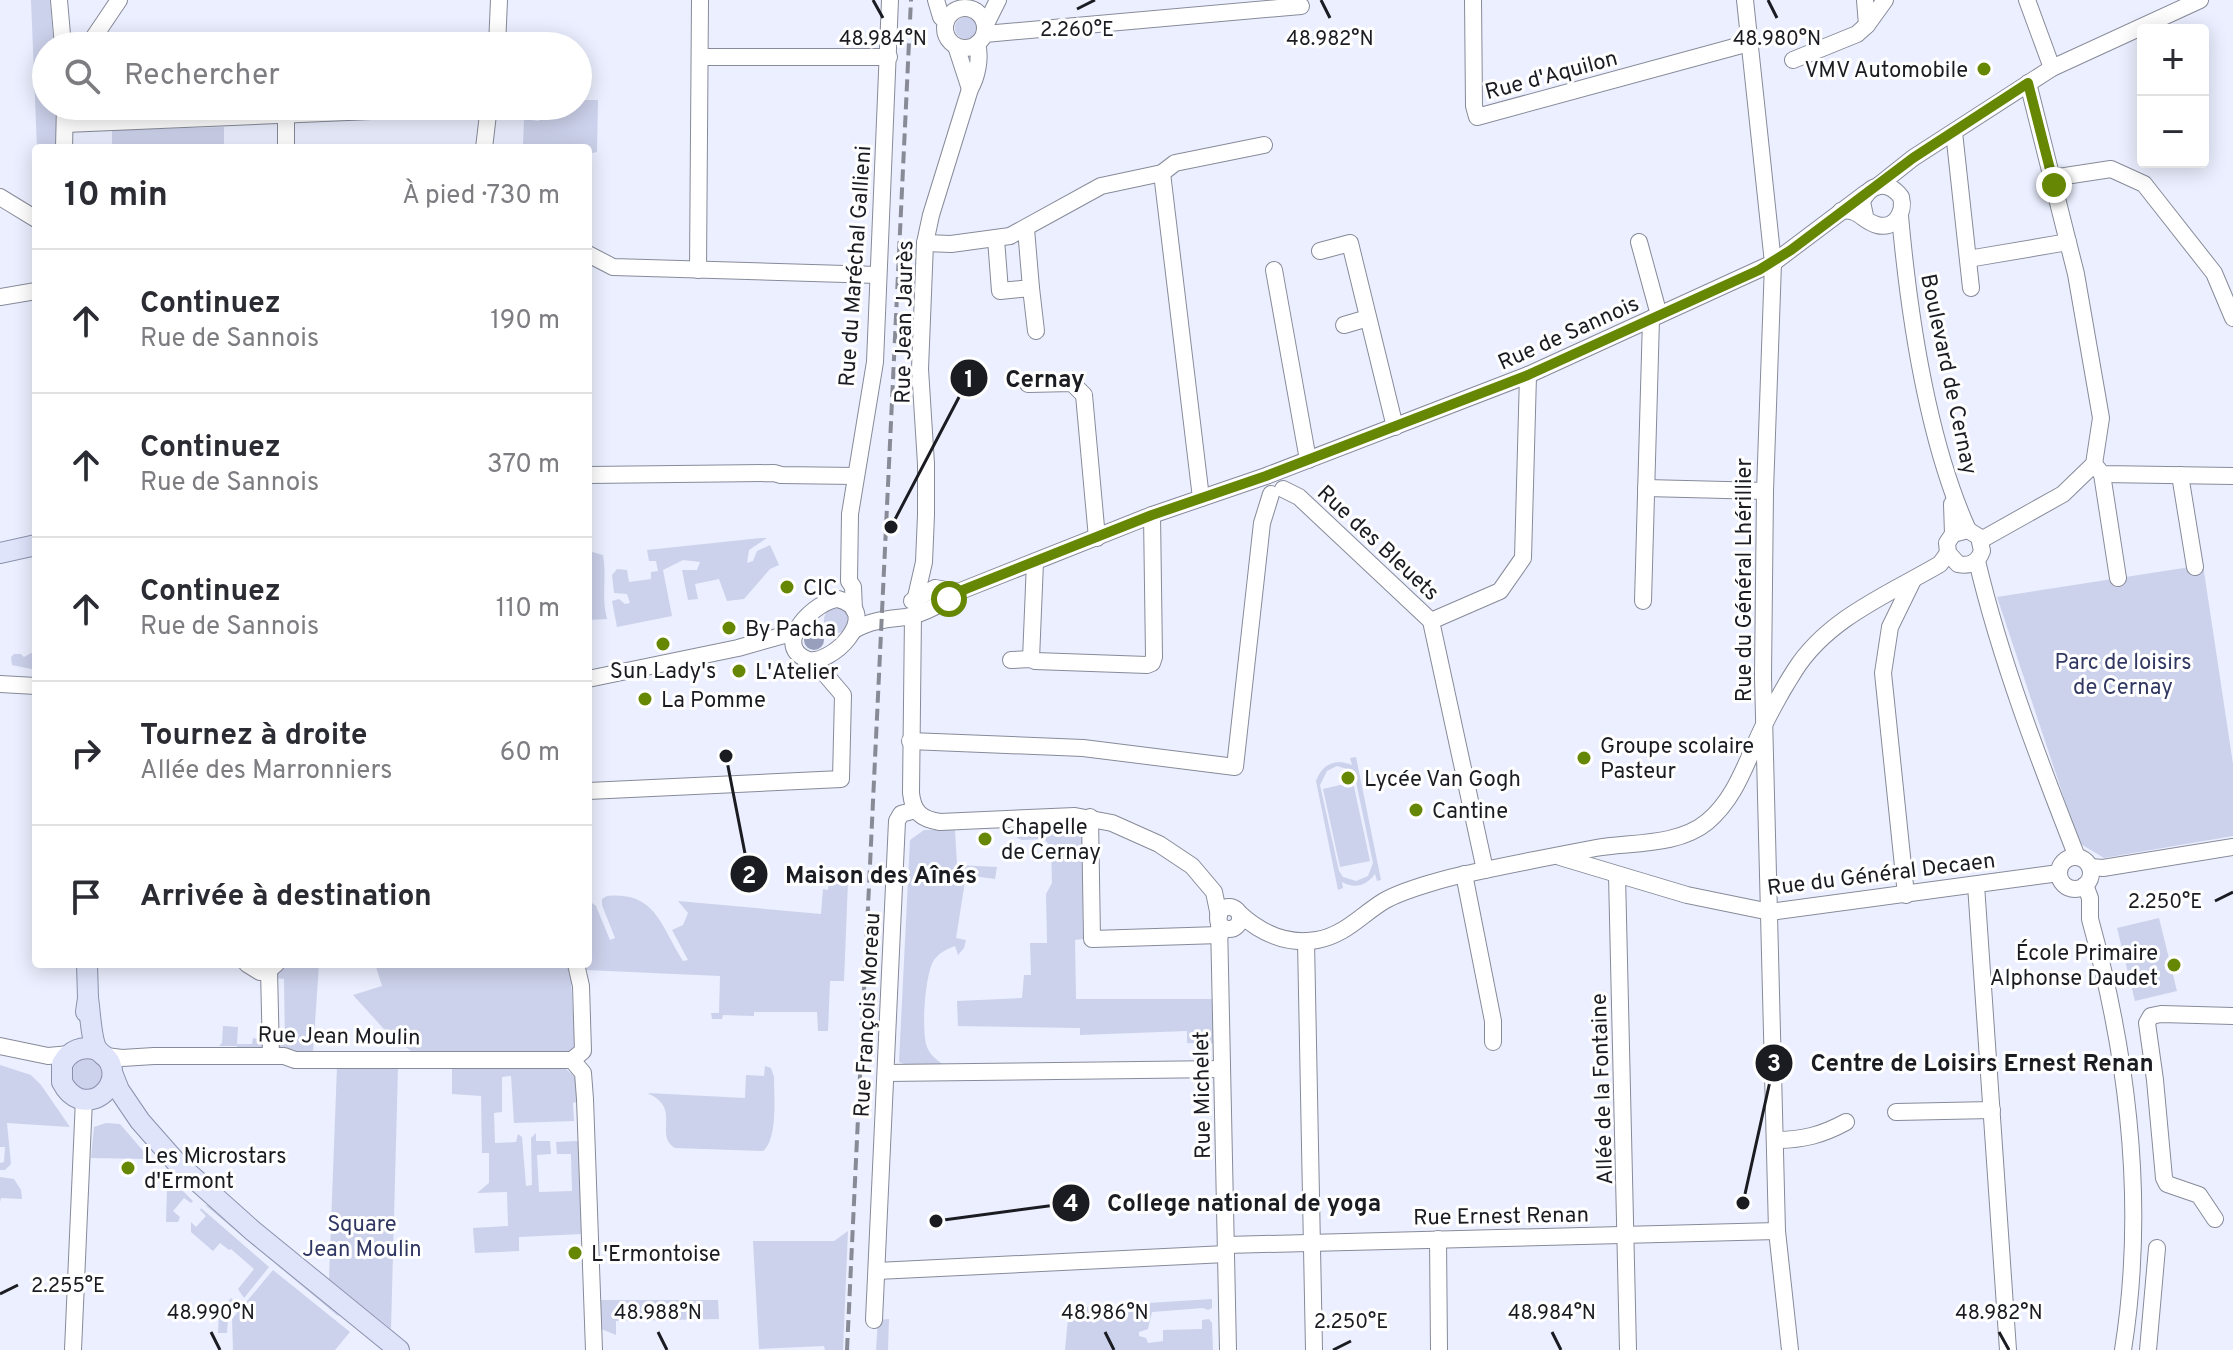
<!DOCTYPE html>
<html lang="fr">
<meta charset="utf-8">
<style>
body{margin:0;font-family:Overpass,sans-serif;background:#f2f2f3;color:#2b2b33}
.controls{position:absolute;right:24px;top:24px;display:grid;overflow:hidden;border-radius:8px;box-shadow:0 4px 20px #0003}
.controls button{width:72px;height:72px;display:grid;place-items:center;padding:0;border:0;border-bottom:2px solid #e1e1e2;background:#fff;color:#2b2b33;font:40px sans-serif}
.stop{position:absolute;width:24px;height:24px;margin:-18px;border:6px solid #668703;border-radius:50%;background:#fff}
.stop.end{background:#668703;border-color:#fff;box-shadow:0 2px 8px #0008}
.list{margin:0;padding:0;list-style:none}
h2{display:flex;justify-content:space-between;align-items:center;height:104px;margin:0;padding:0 32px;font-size:34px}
h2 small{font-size:26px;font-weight:400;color:#7c7c81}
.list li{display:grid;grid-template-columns:52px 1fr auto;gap:24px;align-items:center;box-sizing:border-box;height:144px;padding:0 32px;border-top:2px solid #e1e1e2}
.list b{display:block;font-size:30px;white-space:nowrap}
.list p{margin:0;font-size:26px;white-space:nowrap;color:#7c7c81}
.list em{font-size:26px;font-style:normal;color:#7c7c81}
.icon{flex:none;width:44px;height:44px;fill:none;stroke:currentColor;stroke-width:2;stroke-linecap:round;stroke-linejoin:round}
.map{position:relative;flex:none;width:2233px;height:1350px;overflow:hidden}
.search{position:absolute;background:#fff;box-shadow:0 4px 20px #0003;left:32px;top:32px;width:560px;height:88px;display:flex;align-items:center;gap:20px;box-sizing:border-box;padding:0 28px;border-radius:44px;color:#7c7c81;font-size:30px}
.panel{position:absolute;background:#fff;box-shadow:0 4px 20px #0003;left:32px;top:144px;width:560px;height:824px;border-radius:8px}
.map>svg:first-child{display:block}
.green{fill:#ccd2eb;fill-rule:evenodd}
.water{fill:#989fbd}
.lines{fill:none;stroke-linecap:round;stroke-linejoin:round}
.minor-casing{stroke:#878b99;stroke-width:18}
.major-casing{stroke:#8c92ad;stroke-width:22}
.minor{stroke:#fff;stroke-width:16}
.major{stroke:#dfe4fb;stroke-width:20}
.rail{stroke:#888b96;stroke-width:4;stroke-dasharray:12 6;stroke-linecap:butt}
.route{stroke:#668703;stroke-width:10}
.ticks{fill:none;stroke:#1b1c22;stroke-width:3}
.poi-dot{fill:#668703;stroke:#fff;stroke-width:3}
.labels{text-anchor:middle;stroke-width:6;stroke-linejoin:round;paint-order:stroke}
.poi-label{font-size:22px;fill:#1b1c22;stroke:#fff;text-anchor:start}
.street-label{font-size:22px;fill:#1b1c22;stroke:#fff}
.park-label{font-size:22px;fill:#313863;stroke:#fff}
.ticks-label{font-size:20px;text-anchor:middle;fill:#1b1c22;stroke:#fff;stroke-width:6;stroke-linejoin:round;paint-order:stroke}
.leader{fill:none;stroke:#1b1c22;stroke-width:3}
.callout-dot{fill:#1b1c22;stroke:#fff;stroke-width:3}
.mark-label{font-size:24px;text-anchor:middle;font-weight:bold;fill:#fff}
.callout-label{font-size:24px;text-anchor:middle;font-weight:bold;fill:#1b1c22;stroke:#fff;stroke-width:6;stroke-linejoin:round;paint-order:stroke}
</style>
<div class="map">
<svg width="2233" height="1350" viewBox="0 0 2233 1350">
<rect width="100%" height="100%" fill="#ebefff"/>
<g class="green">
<polygon points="31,0 50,0 54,46 46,46 46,106 56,106 56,148 37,148"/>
<circle cx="966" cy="28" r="11"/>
<polygon points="578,100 598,100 597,152 588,154 588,148 512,148 513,144 523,145 524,119 539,121 541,106 578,106"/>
<polygon points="224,127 224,148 112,148 112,130"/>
<polygon points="761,538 767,538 749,550 747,563 753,561 757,551 770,545 779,565 770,569 744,599 727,601 719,579 695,584 698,599 688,600 682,570 697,570 700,562 683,560 663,570 672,616 617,627 612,601 619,599 625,604 630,603 627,594 614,593 612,575 617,569 627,570 629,582 651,579 651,572 658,571 656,561 649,561 647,550"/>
<path d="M592 552 603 555C607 577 601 598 607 619L588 620V553Z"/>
<polygon points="2203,565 2233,764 2233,836 2104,858 2079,843 1997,597"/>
<circle cx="837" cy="620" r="13"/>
<polygon points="31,653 36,654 36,670 12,665 11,657 14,654 21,654 24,657"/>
<path d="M1356 757 1381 880 1377 881 1375 874C1366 886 1355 889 1342 882L1343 888 1338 890 1316 781C1322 764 1335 758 1352 765L1350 758ZM1337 766 1347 769 1355 777 1373 863 1368 876 1356 881 1343 877 1339 871 1320 785 1327 771Z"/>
<polygon points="1353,782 1370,861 1340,867 1323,789"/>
<polygon points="1077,824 1082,831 1083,939 1075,940 1076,999 1214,999 1215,1044 1187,1043 1187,1031 1080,1035 1080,1028 958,1026 957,1001 1022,998 1024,975 1031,975 1030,943 1047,943 1046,894 1052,883 1051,847 1044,839 1022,840 1017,838 1016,826"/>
<path d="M924 830H955L957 865 997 867 995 879 966 875 956 938 966 940 964 948 958 955 955 946C947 949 940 952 934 960 925 973 921 1032 927 1047 930 1055 937 1060 944 1065H907L899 1062 910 840Z"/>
<path d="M829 879 848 881 844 981H830L828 1031H818L817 1012H754V1016L723 1015 722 1019H712L711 1013H719L720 976 586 970 588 909 592 903 596 906 610 940 615 938 602 905V899L607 896C656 891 661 927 683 961L688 960 672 930 683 925 688 913 678 901 821 914 823 889 828 890Z"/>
<polygon points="2159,918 2177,991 2135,1001 2117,928"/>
<polygon points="280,964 319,964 313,1052 277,1051 277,1044 285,1043 284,979 275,978"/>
<polygon points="375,964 570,964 575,1046 569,1054 412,1052 383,1028 353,995 382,986"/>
<polygon points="223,1026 238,1027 237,1044 252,1044 253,1038 264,1040 264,1049 237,1050 237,1046 219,1046 222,1043"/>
<circle cx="86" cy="1074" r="17"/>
<polygon points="0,1065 31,1075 41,1085 70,1127 7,1123 11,1164 5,1170 0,1170 0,1163 4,1162 5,1147 0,1147"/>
<polygon points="337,1066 398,1067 391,1329 329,1279"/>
<path d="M765 1066 771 1068 774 1077C774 1096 778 1139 763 1151L675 1148C653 1135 683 1108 647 1093L745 1098 746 1075 764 1076Z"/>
<polygon points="452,1068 566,1069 576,1078 577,1102 573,1103 574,1121 514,1123 511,1076 502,1077 502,1112 494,1113 495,1143 516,1142 518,1134 522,1137 526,1186 532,1185 531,1138 536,1133 536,1141 550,1141 551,1154 537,1155 539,1192 572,1191 571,1154 557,1154 556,1142 578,1141 582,1234 519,1237 519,1251 475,1253 473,1228 508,1226 507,1192 477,1193 489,1183 489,1153 482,1153 481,1096 452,1094"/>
<polygon points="106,1123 120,1124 150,1159 91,1158 94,1127"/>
<polygon points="0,1177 14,1179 21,1190 22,1199 1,1198 0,1202"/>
<polygon points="167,1190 183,1191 193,1201 191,1203 184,1198 173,1211 180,1217 178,1222 166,1222"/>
<polygon points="205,1205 212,1206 341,1312 338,1316"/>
<polygon points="201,1208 269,1267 244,1298 238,1289 254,1269 231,1249 229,1250 220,1243 213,1251 191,1232 191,1222 196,1227 206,1216 200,1210"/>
<polygon points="848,1231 843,1350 825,1350 824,1346 759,1349 753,1241 834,1241"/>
<polygon points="273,1270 350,1332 335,1350 233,1350 232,1319"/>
<polygon points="231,1298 238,1305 228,1318 227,1333 218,1333 219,1313"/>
<polygon points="1212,1299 1212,1308 1208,1310 1203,1308 1152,1312 1148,1329 1139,1332 1139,1336 1146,1338 1148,1343 1163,1341 1163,1330 1202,1329 1202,1320 1209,1319 1212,1323 1213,1350 1065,1350 1069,1308"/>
<polygon points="600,1300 718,1300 719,1319 616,1321 616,1335 601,1329"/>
<polygon points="889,1319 888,1350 876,1350 878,1320"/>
</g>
<circle class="water" cx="814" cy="640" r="10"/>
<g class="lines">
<defs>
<g id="minor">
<polyline points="59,0 63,46"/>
<polyline points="936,0 941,17 946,21"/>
<polyline points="1473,0 1474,106 1477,117 1749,43"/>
<polyline points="1745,0 1773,263 1765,491 1763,677 1777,1231 1790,1350"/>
<polyline points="1865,0 1867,25"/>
<polyline points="2027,0 2052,68"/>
<circle cx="965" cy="28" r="20"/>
<polyline points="985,26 998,0"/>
<polyline points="985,34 1301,6"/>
<polyline points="88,46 119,0"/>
<polyline points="497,46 499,0"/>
<polyline points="956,46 970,89"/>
<polyline points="700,57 889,57"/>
<polyline points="1793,60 1857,34 1867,25 1885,0"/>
<polyline points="65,124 489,106"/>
<polyline points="1954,132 1971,288"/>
<polyline points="64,148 65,106"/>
<polyline points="286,148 286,114"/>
<polyline points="484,148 489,106"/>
<polyline points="1162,173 1201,498"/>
<polyline points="2052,178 2111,169 2144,184 2214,273 2233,318"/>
<polyline points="1879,185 1913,158 2052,68 2200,0"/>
<polyline points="0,197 36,219"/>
<path d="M1841 211C1859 208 1862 221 1877 225 1895 230 1905 212 1901 197 1888 180 1870 183 1862 202L1865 216"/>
<path d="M1900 216C1909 315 1927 439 1968 530"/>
<polyline points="996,239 1000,291 1031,288 1026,229"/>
<polyline points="1639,242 1659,315"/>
<polyline points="925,243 951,244 1010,236 1101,186 1162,173 1175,163 1264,145"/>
<polyline points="1320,251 1350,243 1395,427"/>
<polyline points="588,254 613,267 878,275"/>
<polyline points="1968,259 2068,242"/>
<polyline points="698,270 700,0"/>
<polyline points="1274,270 1308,460"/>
<polyline points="1031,288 1036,331"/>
<polyline points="0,297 36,291"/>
<polyline points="1344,325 1368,318"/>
<polyline points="1028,384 1072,383 1084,395 1097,538"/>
<polyline points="2094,464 2102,474 2233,476"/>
<polyline points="2102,474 2118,578"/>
<polyline points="588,475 774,473 781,475 855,476"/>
<polyline points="2180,475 2195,567"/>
<polyline points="1646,488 1765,491"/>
<polyline points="1283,489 1299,497 1431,621 1485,870"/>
<path d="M1952 504 1953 534 1947 543 1948 553 1958 564C1970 567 1978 562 1982 551L1979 537 1968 530 1953 534"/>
<polyline points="1981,540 2063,494 2094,464 2101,418 2076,274 2028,83"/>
<path d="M1977 561C2001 662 2039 760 2077 857"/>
<path d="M916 597 924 562 926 515V464L920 369 925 243 931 215 970 89C977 77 981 58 977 44"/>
<path d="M838 599C886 612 829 669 806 659 771 643 817 600 838 599Z"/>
<polyline points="912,601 935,588 958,592"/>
<polyline points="1643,601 1651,319"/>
<polyline points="854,610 853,587 849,581 850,514 875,362 890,0"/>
<path d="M913 615 911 793C913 812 921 819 940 822L1075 816 1112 823 1159 844 1192 866 1214 892 1219 916"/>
<polyline points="1431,621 1500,591 1523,558 1528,375"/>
<path d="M856 629C871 620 890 619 906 617 924 614 945 602 958 592L1152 515 1266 476 1528 375 1773 263 1866 193"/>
<polyline points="1031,659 1035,562"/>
<polyline points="1011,660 1031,659 1035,661 1147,665 1152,663 1154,657 1152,515"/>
<polyline points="588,679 738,648 795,632"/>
<polyline points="0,684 36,686"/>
<polyline points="910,741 1083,748 1235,767 1262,523 1271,494"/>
<polyline points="588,791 841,779 843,695 814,661"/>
<polyline points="1090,817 1092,939 1220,935"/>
<circle cx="2075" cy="873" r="16"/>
<polyline points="1560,857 1687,895 1770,912 2059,873"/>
<polyline points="2090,867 2103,868 2233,847"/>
<polyline points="1464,874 1493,1021 1493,1042"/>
<polyline points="1617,875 1628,1350"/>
<polyline points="1976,885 2008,1350"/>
<path d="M2085 885 2090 898V919C2129 1060 2146 1205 2123 1350"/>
<polyline points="1906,895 1883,673 1890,627 1913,580"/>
<circle cx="1229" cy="918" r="11"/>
<path d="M1240 914C1261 933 1287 945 1317 940 1345 935 1361 915 1384 901 1403 890 1449 877 1471 873 1512 864 1554 856 1596 848 1631 842 1678 846 1707 822 1738 796 1747 758 1765 723 1774 705 1784 687 1795 670 1828 618 1889 594 1940 564L1948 553"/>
<polyline points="1219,922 1228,1350"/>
<polyline points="1306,941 1314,1350"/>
<polyline points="247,964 260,972 269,970 276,964"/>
<polyline points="269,970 271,1056"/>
<polyline points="0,1046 48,1056 70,1054"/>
<polyline points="106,1056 122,1058 154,1056 284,1056 295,1060 572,1060"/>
<polyline points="572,1060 583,1073 585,1099 594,1350"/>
<polyline points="572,1060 583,1051 581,986 576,964"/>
<polyline points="886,1073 1222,1069"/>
<polyline points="1896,1112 1992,1110"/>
<path d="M1775 1140C1803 1140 1822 1135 1846 1122"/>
<polyline points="2215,1219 2199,1195 2167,1184 2164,1178 2155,1080 2147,1023 2151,1016 2161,1014 2233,1016"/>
<polyline points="1438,1239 1439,1350"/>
<polyline points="1226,1245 1777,1231"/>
<polyline points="877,1271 1226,1254"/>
<polyline points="874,1320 897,821 901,814 915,810"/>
<polyline points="73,1350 84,1099"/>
<polyline points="2148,1350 2157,1248"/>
</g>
<g id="major">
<polyline points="0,553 36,545"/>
<path d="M88 998C90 1010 91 1040 97 1049 101 1055 107 1056 110 1063 119 1083 101 1104 80 1099 71 1096 66 1090 62 1082V1064C70 1050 82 1045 97 1050"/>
<polyline points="86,1012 88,998 87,964"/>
<polyline points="113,1075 119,1090 140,1121 177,1163 253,1231 399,1350"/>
</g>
</defs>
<use href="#minor" class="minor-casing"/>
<use href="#major" class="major-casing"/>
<use href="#minor" class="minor"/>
<use href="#major" class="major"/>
<polyline class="rail" points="847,1350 911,0"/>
</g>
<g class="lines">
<polyline class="route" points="949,599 958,592 1152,515 1266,476 1528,375 1759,270 1791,250 1913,158 2028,83 2054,185"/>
</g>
<path class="ticks" d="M873 0 883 18M1321 0 1330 18M1768 0 1777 18M1077 9 1095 0M2215 901 2233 892M0 1294 18 1285M211 1332 220 1350M658 1332 667 1350M1105 1332 1114 1350M1552 1332 1561 1350M1999 1332 2009 1350M1333 1350 1351 1341"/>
<g class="poi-dot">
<circle cx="1984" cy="69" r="8"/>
<circle cx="787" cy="587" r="8"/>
<circle cx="729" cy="628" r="8"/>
<circle cx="663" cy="644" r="8"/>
<circle cx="739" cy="671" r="8"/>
<circle cx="645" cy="699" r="8"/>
<circle cx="1584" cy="758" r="8"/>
<circle cx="1348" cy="778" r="8"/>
<circle cx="1416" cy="810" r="8"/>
<circle cx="985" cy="839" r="8"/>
<circle cx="2174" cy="965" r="8"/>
<circle cx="128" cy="1168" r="8"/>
<circle cx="575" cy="1253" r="8"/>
</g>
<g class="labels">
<g class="poi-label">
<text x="1968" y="77" text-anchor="end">VMV Automobile</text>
<text x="803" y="595">CIC</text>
<text x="745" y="636">By Pacha</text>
<text x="663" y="678" text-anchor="middle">Sun Lady's</text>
<text x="755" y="679">L'Atelier</text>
<text x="661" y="707">La Pomme</text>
<text x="1600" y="753">Groupe scolaire<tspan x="1600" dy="25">Pasteur</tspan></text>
<text x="1364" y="786">Lycée Van Gogh</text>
<text x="1432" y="818">Cantine</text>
<text x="1001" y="834">Chapelle<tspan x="1001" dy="25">de Cernay</tspan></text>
<text x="2158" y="960" text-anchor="end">École Primaire<tspan x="2158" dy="25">Alphonse Daudet</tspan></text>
<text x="144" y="1163">Les Microstars<tspan x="144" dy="25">d'Ermont</tspan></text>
<text x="591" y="1261">L'Ermontoise</text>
</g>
<g class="street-label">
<text transform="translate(1551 74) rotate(-15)" y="8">Rue d'Aquilon</text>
<text transform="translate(854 266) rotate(-86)" y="8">Rue du Maréchal Gallieni</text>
<text transform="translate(903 322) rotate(-89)" y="8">Rue Jean Jaurès</text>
<text transform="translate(1568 332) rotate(-24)" y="8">Rue de Sannois</text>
<text transform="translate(1950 374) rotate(78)" y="8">Boulevard de Cernay</text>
<text transform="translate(1379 542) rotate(43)" y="8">Rue des Bleuets</text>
<text transform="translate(1743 580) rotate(-90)" y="8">Rue du Général Lhérillier</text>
<text transform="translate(1881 873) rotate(-7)" y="8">Rue du Général Decaen</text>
<text transform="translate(866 1015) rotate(-87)" y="8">Rue François Moreau</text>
<text transform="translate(339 1035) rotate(1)" y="8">Rue Jean Moulin</text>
<text transform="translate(1601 1089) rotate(-92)" y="8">Allée de la Fontaine</text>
<text transform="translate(1201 1095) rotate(-91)" y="8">Rue Michelet</text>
<text transform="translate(1501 1215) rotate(-1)" y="8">Rue Ernest Renan</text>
</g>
<g class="park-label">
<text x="2123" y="669">Parc de loisirs<tspan x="2123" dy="25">de Cernay</tspan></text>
<text x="362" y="1231">Square<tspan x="362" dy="25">Jean Moulin</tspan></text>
</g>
</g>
<g class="ticks-label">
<text x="1077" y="36">2.260°E</text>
<text x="883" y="45">48.984°N</text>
<text x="1330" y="45">48.982°N</text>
<text x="1777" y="45">48.980°N</text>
<text x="2165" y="908">2.250°E</text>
<text x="68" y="1292">2.255°E</text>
<text x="211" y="1319">48.990°N</text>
<text x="658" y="1319">48.988°N</text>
<text x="1105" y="1319">48.986°N</text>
<text x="1552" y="1319">48.984°N</text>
<text x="1999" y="1319">48.982°N</text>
<text x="1351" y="1328">2.250°E</text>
</g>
<path class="leader" d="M891 527L969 378M726 756L749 874M1743 1203L1774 1063M936 1221L1071 1203"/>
<g class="callout-dot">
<circle cx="891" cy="527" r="8"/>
<circle cx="726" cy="756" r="8"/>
<circle cx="1743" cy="1203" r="8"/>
<circle cx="936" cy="1221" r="8"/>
<circle cx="969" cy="378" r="20"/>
<circle cx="749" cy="874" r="20"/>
<circle cx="1774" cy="1063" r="20"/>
<circle cx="1071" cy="1203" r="20"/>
</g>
<g class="mark-label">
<text x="969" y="387">1</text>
<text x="749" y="883">2</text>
<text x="1774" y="1071">3</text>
<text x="1071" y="1211">4</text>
</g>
<g class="callout-label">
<text x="1045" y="387">Cernay</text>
<text x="881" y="883">Maison des Aînés</text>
<text x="1982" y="1071">Centre de Loisirs Ernest Renan</text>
<text x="1244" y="1211">College national de yoga</text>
</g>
</svg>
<div class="controls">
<button>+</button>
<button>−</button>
</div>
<div class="stop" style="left:949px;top:599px"></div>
<div class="stop end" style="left:2054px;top:185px"></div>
<div class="search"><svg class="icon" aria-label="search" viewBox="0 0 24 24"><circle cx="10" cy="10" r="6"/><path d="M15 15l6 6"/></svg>Rechercher</div>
<section class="panel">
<h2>10 min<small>À pied · 730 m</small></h2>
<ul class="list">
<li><svg class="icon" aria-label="ahead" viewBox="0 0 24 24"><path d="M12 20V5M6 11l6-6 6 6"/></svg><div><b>Continuez</b><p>Rue de Sannois</p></div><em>190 m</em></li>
<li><svg class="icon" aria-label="ahead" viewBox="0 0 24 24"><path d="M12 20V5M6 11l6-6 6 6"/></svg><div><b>Continuez</b><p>Rue de Sannois</p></div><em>370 m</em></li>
<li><svg class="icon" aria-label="ahead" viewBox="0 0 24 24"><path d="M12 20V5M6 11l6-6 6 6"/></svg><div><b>Continuez</b><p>Rue de Sannois</p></div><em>110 m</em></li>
<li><svg class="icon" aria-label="right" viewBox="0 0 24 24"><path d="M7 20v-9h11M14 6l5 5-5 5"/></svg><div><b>Tournez à droite</b><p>Allée des Marronniers</p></div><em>60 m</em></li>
<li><svg class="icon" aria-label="arrive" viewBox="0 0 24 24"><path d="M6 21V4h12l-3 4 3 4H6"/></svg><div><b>Arrivée à destination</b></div></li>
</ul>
</section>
</div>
